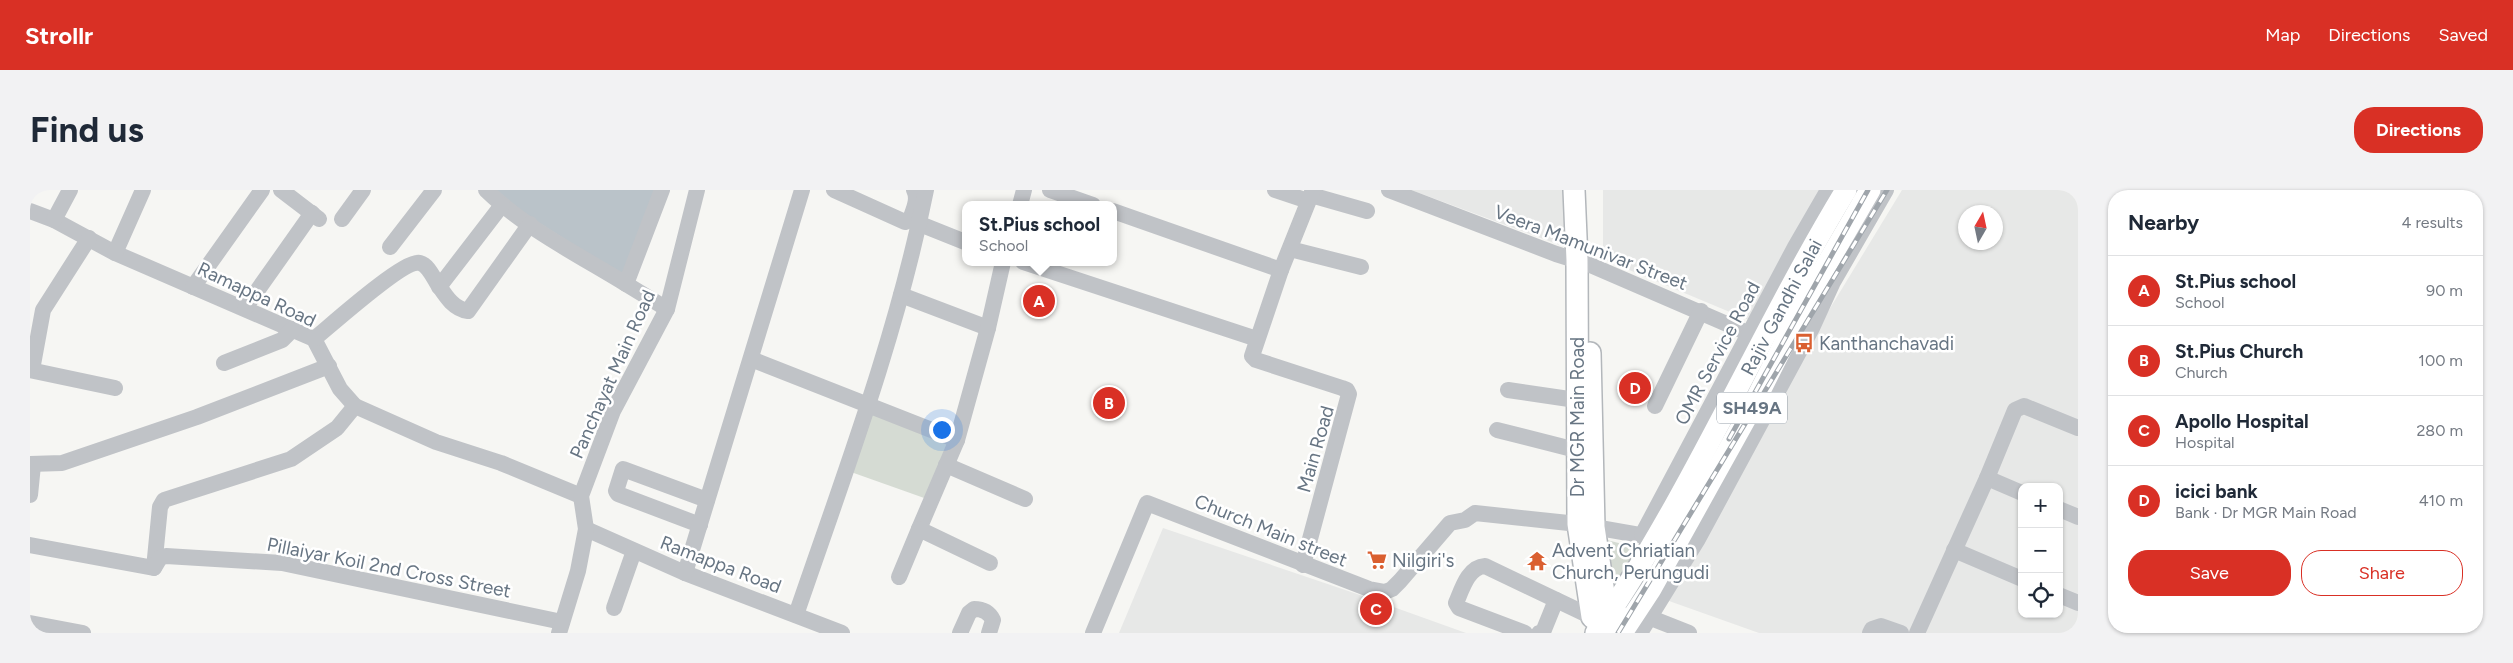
<!DOCTYPE html>
<meta charset="utf-8">
<style>
body{margin:0;font-family:Figtree,sans-serif;background:#f2f2f3;color:#1f2937}
.controls{position:absolute;right:15px;bottom:15px;display:grid;overflow:hidden;border-radius:10px;box-shadow:0 1px 4px #0004}
.controls button{width:45px;height:45px;display:grid;place-items:center;padding:0;border:0;border-bottom:1px solid #e0e1e3;background:#fff;color:#1f2937;font:25px sans-serif}
.compass{position:absolute;left:1928px;top:15px;width:45px;height:45px;border-radius:50%;background:#fff;box-shadow:0 1px 4px #0004;rotate:9deg}
.you{position:absolute;left:911px;top:239px;width:18px;height:18px;margin:-12px;border:4px solid #fff;border-radius:50%;background:#1a73e8;box-shadow:0 0 0 8px #1a73e833}
.badge{display:grid;place-items:center;width:32px;height:32px;border-radius:50%;background:#d93025;color:#fff;font-size:16px;font-weight:700}
.pin{position:absolute;translate:-50% -50%;border:2px solid #fff;box-shadow:0 1px 5px #0006}
.popup{position:absolute;left:932px;top:11px;width:155px;height:65px;box-sizing:border-box;display:grid;place-content:center;border-radius:10px;background:#fff;filter:drop-shadow(0 1px 4px #0005);font-size:16px;white-space:nowrap;color:#747a83}
.popup b{font-size:19px;color:#1f2937}
.popup::after{content:'';position:absolute;left:50%;top:100%;margin-left:-10px;border:10px solid transparent;border-top-color:#fff}
.list{margin:0;padding:0;list-style:none}
h2{display:flex;justify-content:space-between;align-items:center;height:65px;margin:0;padding:0 20px;font-size:21px}
h2 small{font-size:16px;font-weight:400;color:#747a83}
.list li{display:grid;grid-template-columns:32px 1fr auto;gap:15px;align-items:center;box-sizing:border-box;height:70px;padding:0 20px;border-top:1px solid #e0e1e3}
.list b{display:block;font-size:19px;white-space:nowrap}
.list p{margin:0;font-size:16px;white-space:nowrap;color:#747a83}
.list em{font-size:16px;font-style:normal;color:#747a83}
.actions{display:flex;gap:10px;padding:15px 20px}
.actions a{flex:1;padding:11px 0;border:1px solid #d93025;border-radius:20px;text-align:center;font-size:18px;color:#d93025}
.actions .main{background:#d93025;color:#fff}
.icon{flex:none;width:28px;height:28px;fill:none;stroke:currentColor;stroke-width:2;stroke-linecap:round;stroke-linejoin:round}
.map{position:relative;flex:none;width:2048px;height:443px;overflow:hidden;border-radius:20px}
header{display:flex;align-items:center;gap:30px;box-sizing:border-box;height:70px;padding:0 25px;background:#d93025;color:#fff}
header strong{font-size:24px}
nav{display:flex;gap:28px;margin-inline-start:auto;font-size:18px}
.intro{display:flex;align-items:center;justify-content:space-between;box-sizing:border-box;height:120px;padding:0 30px}
h1{margin:0;font-size:35px}
.button{padding:12px 22px;border-radius:20px;background:#d93025;color:#fff;font-size:18px;font-weight:700}
main{display:flex;gap:30px;padding:0 30px}
aside{flex:1;background:#fff;border-radius:20px;box-shadow:0 1px 4px #0004}
.map>svg:first-child{display:block}
.built{fill:#e7e8e7;fill-rule:evenodd}
.green{fill:#d5dbd3}
.water{fill:#bac3c9}
.lines{fill:none;stroke-linecap:round;stroke-linejoin:round}
.major-casing{stroke:#b3b7bb;stroke-width:24}
.minor{stroke:#c0c3c7;stroke-width:16}
.major{stroke:#fff;stroke-width:21}
.rail-casing{stroke:#9fa5ab;stroke-width:5}
.rail{stroke:#fff;stroke-width:3;stroke-dasharray:9;stroke-linecap:butt}
.labels{text-anchor:middle;stroke-width:5;stroke-linejoin:round;paint-order:stroke}
.shield{fill:#fff;stroke:#959ea8;stroke-width:1}
.shield-label{font-size:18px;font-weight:bold;fill:#677583}
.street-label{font-size:19px;fill:#677583;stroke:#fff}
.poi-label{font-size:19px;fill:#677583;stroke:#fff;text-anchor:start}
</style>
<header>
<strong>Strollr</strong>
<nav><a>Map</a><a>Directions</a><a>Saved</a></nav>
</header>
<div class="intro"><h1>Find us</h1><a class="button">Directions</a></div>
<main>
<div class="map">
<svg width="2048" height="443" viewBox="0 0 2048 443">
<rect width="100%" height="100%" fill="#f6f6f3"/>
<g class="built">
<polygon points="1381,0 1535,0 1535,57"/>
<polygon points="1573,0 1795,0 1719,130 1573,69"/>
<path d="M1872 0H2048V443H1729L1625 406ZM1936 22H1966V52H1936ZM1992 297H2029V424H1992Z"/>
<polygon points="1133,338 1330,405 1436,443 1089,443"/>
</g>
<g class="green">
<polygon points="842,223 920,253 897,309 821,282"/>
<polygon points="1577,350 1612,359 1584,399"/>
</g>
<polygon class="water" points="463,0 627,0 593,86 476,12"/>
<g class="lines">
<defs>
<g id="major">
<polyline points="1544,0 1547,70 1548,334 1562,427 1582,443"/>
<polyline points="1560,163 1564,337 1574,403 1581,421 1589,426"/>
<path d="M1566 443C1663 303 1728 145 1816 0"/>
<polyline points="1592,443 1621,399 1720,221 1776,110 1840,0"/>
</g>
</defs>
<use href="#major" class="major-casing"/>
<g class="minor">
<polyline points="251,0 289,29"/>
<path d="M456 0C496 39 549 65 596 94L632 0"/>
<path d="M804 0 875 32 880 30C883 20 889 10 884 0"/>
<polyline points="1020,0 1063,15"/>
<polyline points="1245,0 1278,11"/>
<polyline points="1359,0 1526,64 1558,74 1720,144"/>
<polyline points="1281,5 1337,21"/>
<polyline points="990,15 994,0"/>
<polyline points="0,21 24,30 85,63 284,149 310,199 325,216 406,252 471,273 551,306"/>
<polyline points="1083,21 1251,80"/>
<polyline points="312,29 333,0"/>
<polyline points="24,30 40,0"/>
<polyline points="890,34 935,52"/>
<polyline points="360,57 404,0"/>
<polyline points="1260,59 1331,77"/>
<polyline points="85,63 113,0"/>
<polyline points="993,72 1227,149"/>
<polyline points="596,94 637,119"/>
<polyline points="163,97 232,0"/>
<polyline points="409,97 472,15"/>
<polyline points="871,105 958,138"/>
<polyline points="215,118 282,23"/>
<path d="M284 149C299 137 374 69 390 73 398 75 403 87 407 93 415 105 423 119 438 121L500 34"/>
<polyline points="721,169 927,250"/>
<polyline points="194,173 252,150 263,139"/>
<polyline points="0,180 85,198"/>
<polyline points="2,180 13,120 59,48"/>
<polyline points="1478,200 1546,210"/>
<polyline points="1625,216 1671,121"/>
<polyline points="1467,240 1546,260"/>
<polyline points="0,274 32,273 167,227 299,176"/>
<polyline points="916,275 995,309"/>
<polyline points="1957,288 1992,303"/>
<polyline points="0,305 3,275"/>
<polyline points="2029,319 2048,327"/>
<polyline points="670,335 588,304 586,301 593,279 677,310"/>
<polyline points="1564,337 1621,347"/>
<polyline points="556,339 655,383 812,443"/>
<polyline points="889,339 927,250 958,138 973,72"/>
<polyline points="1612,345 1765,57 1798,0"/>
<polyline points="0,355 124,378 130,317 134,310 261,269 307,238 325,216"/>
<polyline points="1924,360 1992,389"/>
<polyline points="1273,375 1319,204 1317,200 1312,198 1226,170 1222,166 1251,80 1283,0"/>
<polyline points="124,378 130,368 136,366 252,373 532,432"/>
<polyline points="655,383 772,0"/>
<polyline points="869,387 889,339 960,373"/>
<polyline points="2029,405 2048,413"/>
<polyline points="584,418 604,361"/>
<path d="M766 425C814 285 867 145 896 0"/>
<polyline points="1621,428 1659,443"/>
<polyline points="0,433 53,443"/>
<polyline points="529,443 548,381 556,339 551,306 583,221 637,119 667,0"/>
<path d="M930 443 939 423 944 419C953 419 959 422 963 430L959 443"/>
<polyline points="1063,443 1117,313 1339,399 1355,402 1362,399 1370,391 1420,333 1435,330 1445,323 1548,334"/>
<path d="M1495 443 1429 418 1426 413C1432 399 1438 377 1455 376L1562 427"/>
<polyline points="1509,443 1513,442 1526,410"/>
<polyline points="1610,443 1668,349 1782,138 1803,92 1856,0"/>
<polyline points="1840,443 1842,439 1851,436 1871,443"/>
<polyline points="1887,443 1957,288 1985,220 1994,216 2048,238"/>
</g>
<use href="#major" class="major"/>
<defs>
<g id="rail">
<polyline points="1699,249 1838,0"/>
<polyline points="1588,443 1857,0"/>
</g>
</defs>
<use href="#rail" class="rail-casing"/>
<use href="#rail" class="rail"/>
</g>
<defs>
<symbol id="bus-bare" viewBox="-9 -9 18 18"><path d="M-5-6H5V4H4V6H2V4H-2V6H-4V4H-5ZM-3.5-4V0h7V-4ZM-3.5 1.2v1.5H-2V1.2ZM2 1.2v1.5H3.5V1.2Z" fill="#da5f30" stroke="#fff" stroke-width="2.5" paint-order="stroke"/></symbol>
<symbol id="supermarket-bare" viewBox="-9 -9 18 18"><path d="M-6-5.5h2.5l.6 2H6L4.5 2H-2.5L-4.4-4H-6ZM-1.5 3.2a1.3 1.3 0 1 0 .1 0ZM3 3.2a1.3 1.3 0 1 0 .1 0Z" fill="#da5f30" stroke="#fff" stroke-width="2.5" paint-order="stroke"/></symbol>
<symbol id="temple-bare" viewBox="-9 -9 18 18"><path d="M0-6L5-2H3V0L6.5 2.5H4V6H1.5V3h-3V6H-4V2.5H-6.5L-3 0V-2H-5Z" fill="#da5f30" stroke="#fff" stroke-width="2.5" paint-order="stroke"/></symbol>
</defs>
<g fill-rule="evenodd">
<use href="#bus-bare" x="1760" y="139" width="28" height="28"/>
<use href="#supermarket-bare" x="1333" y="356" width="28" height="28"/>
<use href="#temple-bare" x="1493" y="357" width="28" height="28"/>
</g>
<g class="labels">
<rect class="shield" x="1687" y="202.5" width="70" height="31" rx="4"/>
<g class="shield-label">
<text x="1722" y="224">SH49A</text>
</g>
<g class="street-label">
<text transform="translate(1561 57) rotate(21)" y="7">Veera Mamunivar Street</text>
<text transform="translate(227 104) rotate(25)" y="7">Ramappa Road</text>
<text transform="translate(1751 117) rotate(-62)" y="7">Rajiv Gandhi Salai</text>
<text transform="translate(1687 163) rotate(-62)" y="7">OMR Service Road</text>
<text transform="translate(582 184) rotate(-66)" y="7">Panchayat Main Road</text>
<text transform="translate(1547 227) rotate(-90)" y="7">Dr MGR Main Road</text>
<text transform="translate(1285 259) rotate(-74)" y="7">Main Road</text>
<text transform="translate(1241 340) rotate(22)" y="7">Church Main street</text>
<text transform="translate(691 374) rotate(21)" y="7">Ramappa Road</text>
<text transform="translate(359 377) rotate(11)" y="7">Pillaiyar Koil 2nd Cross Street</text>
</g>
<g class="poi-label">
<text x="1789" y="160">Kanthanchavadi</text>
<text x="1522" y="367">Advent Chriatian<tspan x="1522" dy="22">Church, Perungudi</tspan></text>
<text x="1362" y="377">Nilgiri's</text>
</g>
</g>
</svg>
<div class="controls">
<button>+</button>
<button>−</button>
<button><svg class="icon" aria-label="locate" viewBox="0 0 24 24"><circle cx="12" cy="12" r="6"/><path d="M12 2v4M12 18v4M2 12h4M18 12h4"/></svg></button>
</div>
<svg class="compass" viewBox="-18 -18 36 36"><path d="M0-13l5 13h-10z" fill="#e53935"/><path d="M0 13l5-13h-10z" fill="#747a83"/></svg>
<div class="you"></div>
<div class="pin badge" style="left:1009px;top:111px">A</div>
<div class="popup"><b>St.Pius school</b>School</div>
<div class="pin badge" style="left:1079px;top:213px">B</div>
<div class="pin badge" style="left:1346px;top:419px">C</div>
<div class="pin badge" style="left:1605px;top:198px">D</div>
</div>
<aside>
<h2>Nearby<small>4 results</small></h2>
<ul class="list">
<li><span class="badge">A</span><div><b>St.Pius school</b><p>School</p></div><em>90 m</em></li>
<li><span class="badge">B</span><div><b>St.Pius Church</b><p>Church</p></div><em>100 m</em></li>
<li><span class="badge">C</span><div><b>Apollo Hospital</b><p>Hospital</p></div><em>280 m</em></li>
<li><span class="badge">D</span><div><b>icici bank</b><p>Bank · Dr MGR Main Road</p></div><em>410 m</em></li>
</ul>
<div class="actions"><a class="main">Save</a><a>Share</a></div>
</aside>
</main>
